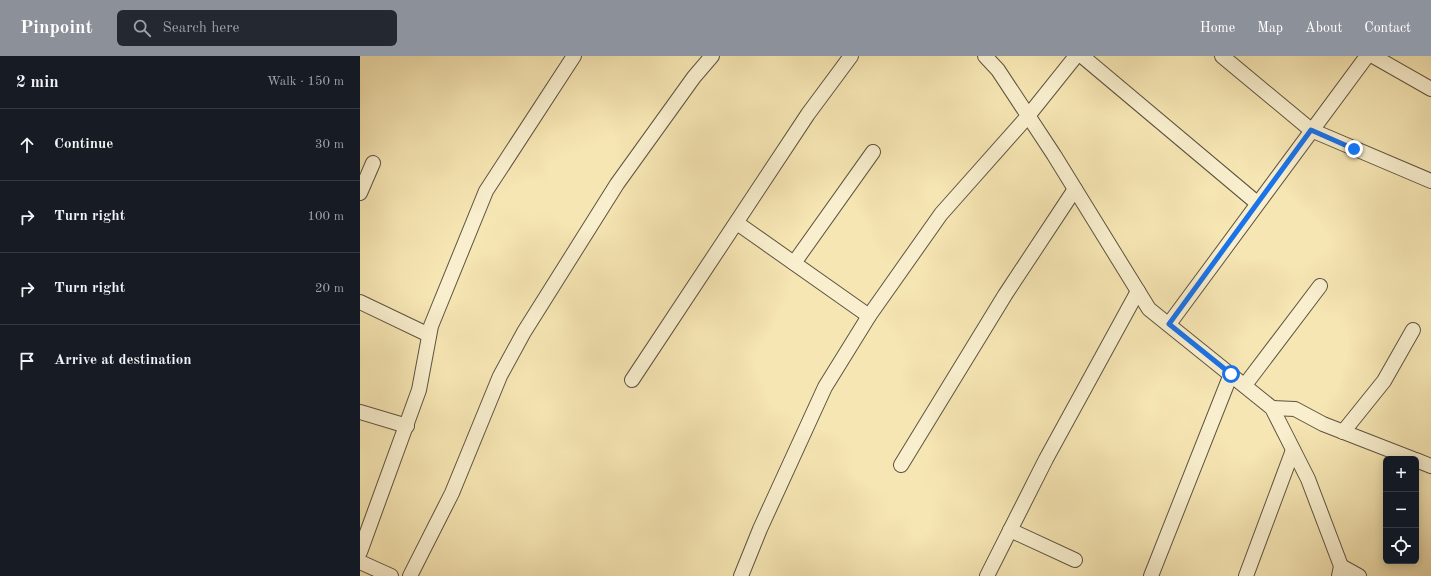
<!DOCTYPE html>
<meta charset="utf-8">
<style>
body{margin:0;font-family:"Old Standard TT",serif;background:#242831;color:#f1f3f6}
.controls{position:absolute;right:12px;bottom:12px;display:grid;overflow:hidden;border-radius:6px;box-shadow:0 2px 10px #0003}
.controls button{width:36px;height:36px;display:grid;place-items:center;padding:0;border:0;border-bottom:1px solid #363941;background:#171b24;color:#f1f3f6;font:20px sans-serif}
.stop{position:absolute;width:12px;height:12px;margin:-9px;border:3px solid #1a73e8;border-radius:50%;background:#fff}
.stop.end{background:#1a73e8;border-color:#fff;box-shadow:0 1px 4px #0008}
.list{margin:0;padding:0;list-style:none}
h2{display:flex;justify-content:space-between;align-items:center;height:52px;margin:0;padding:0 16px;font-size:17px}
h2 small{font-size:13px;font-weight:400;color:#9ea1a6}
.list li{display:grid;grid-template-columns:26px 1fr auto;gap:12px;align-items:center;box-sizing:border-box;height:72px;padding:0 16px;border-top:1px solid #363941}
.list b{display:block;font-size:15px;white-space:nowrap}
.list em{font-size:13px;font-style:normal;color:#9ea1a6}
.icon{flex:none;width:22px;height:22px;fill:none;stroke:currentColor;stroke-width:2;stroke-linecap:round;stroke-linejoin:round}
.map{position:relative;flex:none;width:1071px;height:520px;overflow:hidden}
header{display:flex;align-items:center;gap:24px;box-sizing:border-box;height:56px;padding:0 20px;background:#8c9099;color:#fff}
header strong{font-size:19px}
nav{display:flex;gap:22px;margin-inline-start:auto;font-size:14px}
.search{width:280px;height:36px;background:#242831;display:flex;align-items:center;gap:10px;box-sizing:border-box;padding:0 14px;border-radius:6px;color:#9ea1a6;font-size:15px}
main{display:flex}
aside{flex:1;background:#171b24}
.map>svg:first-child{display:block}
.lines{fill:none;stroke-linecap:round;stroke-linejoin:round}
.street-casing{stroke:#5d5440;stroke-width:16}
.street{stroke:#f9efce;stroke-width:14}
.route{stroke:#1a73e8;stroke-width:5}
</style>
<header>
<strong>Pinpoint</strong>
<div class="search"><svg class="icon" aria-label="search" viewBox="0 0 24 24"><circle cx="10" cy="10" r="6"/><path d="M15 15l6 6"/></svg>Search here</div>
<nav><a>Home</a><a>Map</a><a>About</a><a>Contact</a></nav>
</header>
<main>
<aside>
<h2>2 min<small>Walk · 150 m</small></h2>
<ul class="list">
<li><svg class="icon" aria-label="ahead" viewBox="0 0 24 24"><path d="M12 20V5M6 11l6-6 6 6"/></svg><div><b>Continue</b></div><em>30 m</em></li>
<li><svg class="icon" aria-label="right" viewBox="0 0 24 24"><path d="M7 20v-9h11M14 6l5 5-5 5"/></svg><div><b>Turn right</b></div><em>100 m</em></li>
<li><svg class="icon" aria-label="right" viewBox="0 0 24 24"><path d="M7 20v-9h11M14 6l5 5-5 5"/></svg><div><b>Turn right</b></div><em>20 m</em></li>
<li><svg class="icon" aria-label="arrive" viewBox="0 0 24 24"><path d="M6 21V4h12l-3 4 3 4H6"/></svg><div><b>Arrive at destination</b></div></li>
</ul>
</aside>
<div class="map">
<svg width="1071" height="520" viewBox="0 0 1071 520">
<rect width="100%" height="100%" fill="#f6e6b3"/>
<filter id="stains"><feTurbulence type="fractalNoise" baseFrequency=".005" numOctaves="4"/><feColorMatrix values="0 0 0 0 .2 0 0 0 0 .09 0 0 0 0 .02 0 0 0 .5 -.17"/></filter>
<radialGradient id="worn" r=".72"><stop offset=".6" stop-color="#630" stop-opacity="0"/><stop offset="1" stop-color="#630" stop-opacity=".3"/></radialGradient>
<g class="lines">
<defs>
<g id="street">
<polyline points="625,0 638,14 694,99 789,253 912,352 948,423 981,510 979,520"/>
<polyline points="722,0 897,147"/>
<polyline points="862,0 951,74 1071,125"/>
<polyline points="1013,0 1071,33"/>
<polyline points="0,137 13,107"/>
<polyline points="377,167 509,260"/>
<polyline points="434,207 513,96"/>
<polyline points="0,246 69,279"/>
<polyline points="809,268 1007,0"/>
<polyline points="272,324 448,58 491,0"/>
<polyline points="885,329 960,230"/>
<polyline points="912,352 935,353 963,368 1053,403"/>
<polyline points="0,356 47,370"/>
<polyline points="983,376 1024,325 1053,274"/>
<polyline points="1056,404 1071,410"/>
<polyline points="541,409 645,239 715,133"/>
<polyline points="650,474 715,504"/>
<polyline points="0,496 59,334 71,270 126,135 214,0"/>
<polyline points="0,506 31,520"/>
<polyline points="981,510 999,520"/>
<polyline points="50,520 92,437 140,320 164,276 257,128 334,21 352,0"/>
<polyline points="381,520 400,473 465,331 509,260 581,158 668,60 716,0"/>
<polyline points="627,520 686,403 778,235"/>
<polyline points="791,520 871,318"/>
<polyline points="886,520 933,394"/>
</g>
</defs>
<use href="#street" class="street-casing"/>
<use href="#street" class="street"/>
</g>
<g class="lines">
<polyline class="route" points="871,318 809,268 951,74 994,93"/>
</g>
<rect width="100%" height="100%" filter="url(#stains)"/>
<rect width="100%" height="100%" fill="url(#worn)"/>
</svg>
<div class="controls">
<button>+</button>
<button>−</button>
<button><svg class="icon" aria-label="locate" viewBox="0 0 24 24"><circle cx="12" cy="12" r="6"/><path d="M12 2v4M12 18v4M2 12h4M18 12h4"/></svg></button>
</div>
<div class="stop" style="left:871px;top:318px"></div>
<div class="stop end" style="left:994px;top:93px"></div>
</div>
</main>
